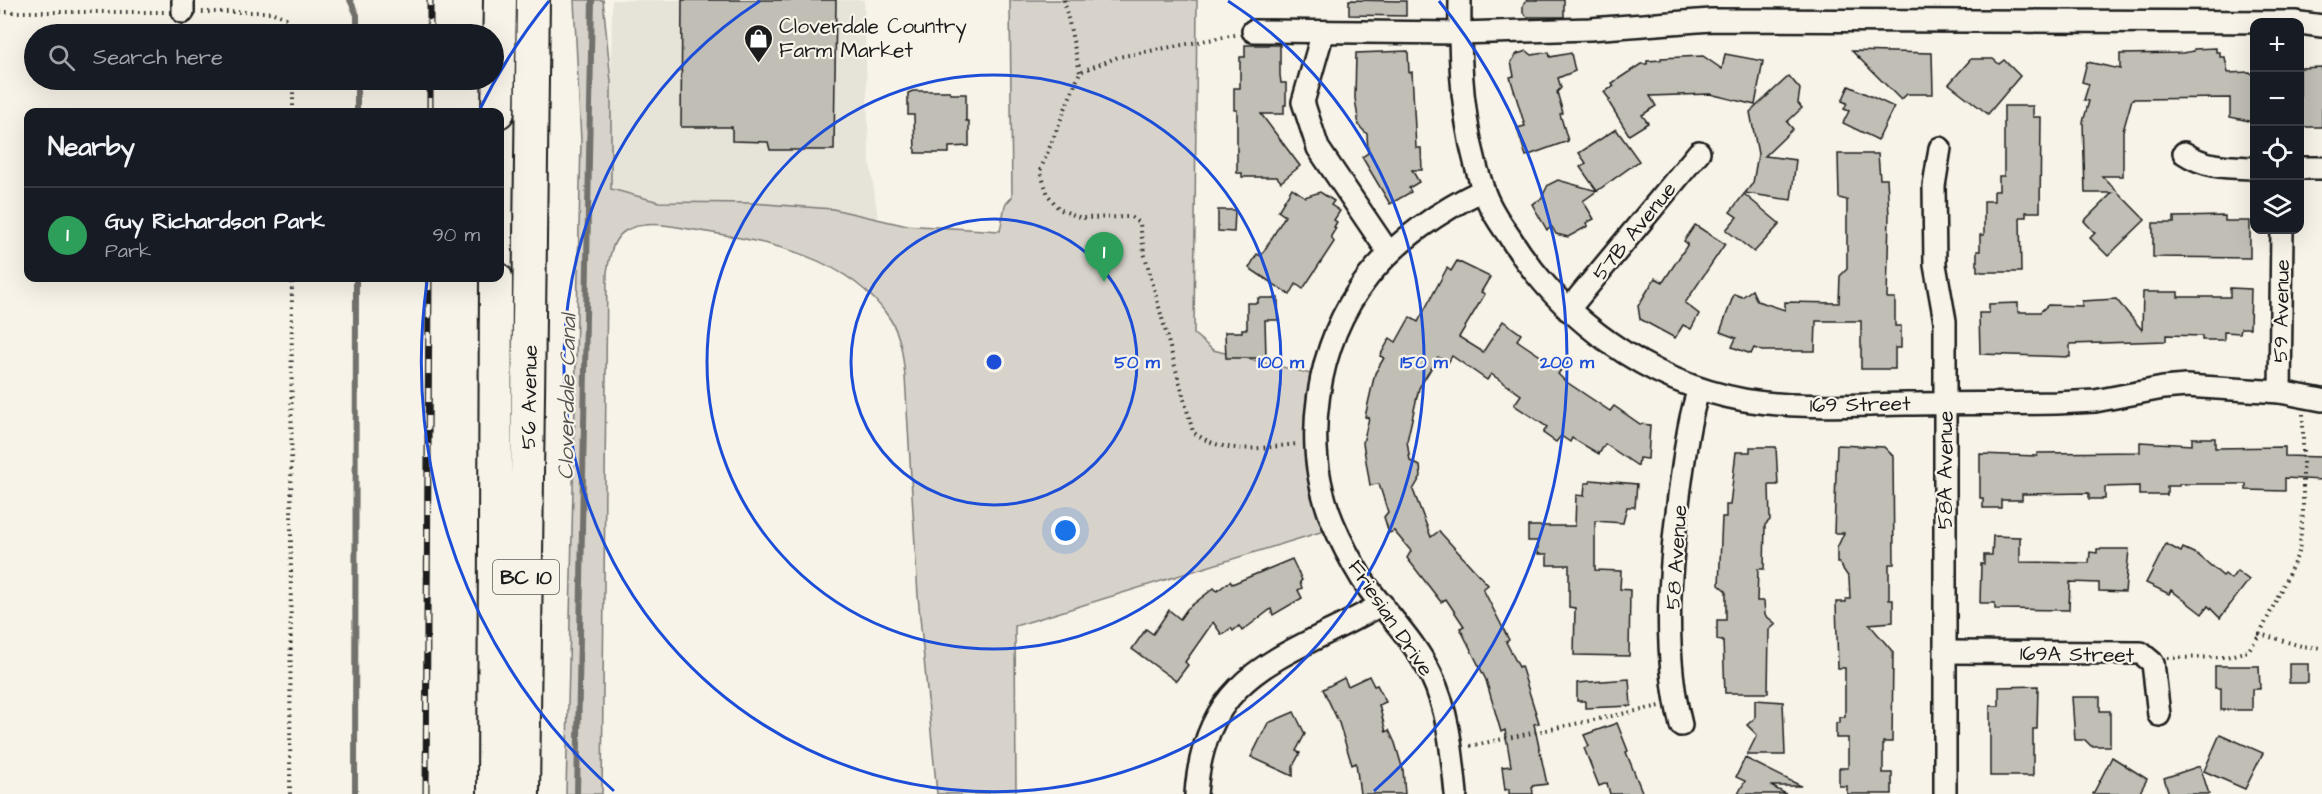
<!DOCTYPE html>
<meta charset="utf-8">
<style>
body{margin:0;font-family:"Architects Daughter",sans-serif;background:#20242c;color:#f1f3f6}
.controls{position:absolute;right:18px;top:18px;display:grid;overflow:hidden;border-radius:12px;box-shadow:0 6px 24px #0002}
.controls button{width:54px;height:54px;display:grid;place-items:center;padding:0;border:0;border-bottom:2px solid #363941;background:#171b24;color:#f1f3f6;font:30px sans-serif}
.you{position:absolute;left:1066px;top:531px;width:21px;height:21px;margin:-15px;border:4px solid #fff;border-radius:50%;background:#1a73e8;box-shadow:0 0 0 9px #1a73e833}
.badge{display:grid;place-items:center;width:39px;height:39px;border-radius:50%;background:#0b8043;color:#fff;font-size:20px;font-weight:700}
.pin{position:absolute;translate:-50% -50px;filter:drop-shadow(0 2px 3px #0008)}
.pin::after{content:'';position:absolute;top:32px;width:21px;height:18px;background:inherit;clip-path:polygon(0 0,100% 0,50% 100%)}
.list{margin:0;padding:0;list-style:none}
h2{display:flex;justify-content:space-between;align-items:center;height:78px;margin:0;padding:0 24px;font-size:26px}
h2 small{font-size:20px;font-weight:400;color:#9ea1a6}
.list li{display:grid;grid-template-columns:39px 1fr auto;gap:18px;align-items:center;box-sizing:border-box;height:96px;padding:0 24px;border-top:2px solid #363941}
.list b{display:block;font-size:22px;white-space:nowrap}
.list p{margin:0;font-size:20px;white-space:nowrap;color:#9ea1a6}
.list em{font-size:20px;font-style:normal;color:#9ea1a6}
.icon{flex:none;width:33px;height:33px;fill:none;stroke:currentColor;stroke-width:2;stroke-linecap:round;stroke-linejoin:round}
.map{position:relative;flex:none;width:2322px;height:794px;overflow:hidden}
.search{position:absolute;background:#171b24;box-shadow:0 6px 24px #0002;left:24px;top:24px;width:480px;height:66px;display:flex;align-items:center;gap:15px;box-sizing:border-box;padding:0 21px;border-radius:33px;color:#9ea1a6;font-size:22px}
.panel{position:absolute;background:#171b24;box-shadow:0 6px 24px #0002;left:24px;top:108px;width:480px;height:174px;border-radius:12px}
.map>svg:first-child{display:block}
.built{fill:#e6e3d9}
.green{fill:#d7d3cb;stroke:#7a7874;stroke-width:1.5}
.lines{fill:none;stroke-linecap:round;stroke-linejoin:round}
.stream{stroke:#72716c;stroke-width:6}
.building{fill:#c0beb5;stroke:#1c1c1c;stroke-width:1.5}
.minor-casing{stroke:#1c1c1c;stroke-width:26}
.highway-casing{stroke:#1c1c1c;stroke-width:36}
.path{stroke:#1c1c1c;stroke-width:4;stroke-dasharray:1.5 4.5;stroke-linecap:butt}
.minor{stroke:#f7f3e8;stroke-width:21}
.highway{stroke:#f7f3e8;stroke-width:32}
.rail-casing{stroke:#1c1c1c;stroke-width:7}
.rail{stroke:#f7f3e8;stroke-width:4.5;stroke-dasharray:14;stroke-linecap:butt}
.ring{fill:none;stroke:#1d4ed8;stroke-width:3}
.labels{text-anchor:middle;stroke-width:4.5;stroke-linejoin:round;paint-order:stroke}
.shield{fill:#f7f3e8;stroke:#5e5c59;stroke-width:1.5}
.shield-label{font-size:20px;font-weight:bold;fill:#1c1c1c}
.poi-label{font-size:21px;fill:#1c1c1c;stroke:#f7f3e8;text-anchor:start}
.street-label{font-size:21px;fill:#1c1c1c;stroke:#f7f3e8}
.water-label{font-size:22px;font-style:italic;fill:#565452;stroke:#f7f3e8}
.centre{fill:#1d4ed8;stroke:#f7f3e8;stroke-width:3}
.ring-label{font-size:18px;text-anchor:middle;font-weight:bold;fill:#1d4ed8;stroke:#f7f3e8;stroke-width:4.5;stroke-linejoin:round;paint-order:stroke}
</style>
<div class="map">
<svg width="2322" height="794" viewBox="0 0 2322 794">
<rect width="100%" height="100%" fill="#f7f3e8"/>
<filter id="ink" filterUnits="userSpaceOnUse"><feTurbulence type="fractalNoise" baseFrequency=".0167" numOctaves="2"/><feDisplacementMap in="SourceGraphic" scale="12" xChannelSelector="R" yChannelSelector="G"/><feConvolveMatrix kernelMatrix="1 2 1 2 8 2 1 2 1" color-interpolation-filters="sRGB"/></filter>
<g filter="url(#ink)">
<polygon class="built" points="612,0 864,0 869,155 878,218 833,209 752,203 659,202 610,189"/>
<path class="green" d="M574 0H603L611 82V189L659 202 752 203 833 209 903 225 1000 231 1005 205 1012 197 1010 0H1197L1194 334 1213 350 1311 374C1300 432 1304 476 1324 531L1015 626 1016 794H937L918 596 905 376C903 356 901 336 890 319 850 257 768 242 701 231 678 228 646 218 625 231 611 240 610 257 607 272L602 794H566L581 141Z"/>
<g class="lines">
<g class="stream">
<polyline points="350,0 357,15 357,34"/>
<polyline points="357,112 357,80"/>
<polyline points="355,794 356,278"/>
<polyline points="577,794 592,0"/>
</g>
</g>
<g class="building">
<polygon points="682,0 836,0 834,150 770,150 768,142 732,141 732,127 681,127"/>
<polygon points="1349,0 1406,1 1406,16 1349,15"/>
<polygon points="1527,0 1564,0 1564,17 1528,17 1523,13 1523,5"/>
<polygon points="1245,45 1280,45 1280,75 1281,83 1286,83 1286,105 1284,105 1284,114 1261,114 1300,166 1281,182 1277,177 1242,177 1242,173 1237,173 1237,110 1234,110 1234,88 1240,88 1240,57 1245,57"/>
<polygon points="2216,48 2216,52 2220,52 2220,57 2225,57 2228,73 2250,72 2254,77 2254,122 2230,117 2230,98 2132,99 2123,131 2123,176 2102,176 2145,220 2108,256 2090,238 2095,233 2084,221 2112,193 2085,193 2083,122 2089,101 2084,100 2089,84 2082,82 2087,62 2120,69 2120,54 2182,53 2194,51 2194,49"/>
<polygon points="1408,51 1409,73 1412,72 1416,148 1421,148 1422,170 1412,170 1419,182 1409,188 1411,192 1390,204 1362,157 1368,153 1367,134 1359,126 1355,98 1356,53"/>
<polygon points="1527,51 1532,55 1549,52 1550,57 1571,53 1575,71 1558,78 1561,88 1557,92 1563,113 1560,114 1568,141 1526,156 1517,128 1525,126 1510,77 1514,76 1511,62 1517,54"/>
<polygon points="1852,51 1932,53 1933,94 1907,94 1901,100"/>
<polygon points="1725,54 1763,61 1755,105 1710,94 1650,96 1656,106 1642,115 1648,123 1629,135 1608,101 1610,100 1604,92 1614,86 1612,83 1641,64 1647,64 1647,61 1661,60 1661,58 1703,56 1722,69"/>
<polygon points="1971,59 1993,59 1999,64 2004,60 2020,76 1988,114 1949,84"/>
<polygon points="2322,67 2322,127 2300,127 2300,68"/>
<polygon points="1789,76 1800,89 1798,103 1802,108 1787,122 1793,129 1765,156 1796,160 1791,200 1745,193 1753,183 1758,154 1750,112"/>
<polygon points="1849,86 1894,107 1878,140 1843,123 1849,111 1844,109 1847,103 1842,101"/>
<polygon points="913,91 950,91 950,94 966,94 966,121 969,121 969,146 949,147 949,153 915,153 914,115 908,115 908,93"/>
<polygon points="2004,106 2033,106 2033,117 2041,117 2040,212 2026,212 2026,217 2020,217 2021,272 1982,272 1977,271 1977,251 1980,251 1980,235 1984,235 1984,201 1994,201 1994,191 1999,191 1999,176 2004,176"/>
<polygon points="1616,129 1639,161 1583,201 1594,219 1586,223 1588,226 1568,237 1556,234 1552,227 1547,230 1532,204 1541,199 1548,185 1558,180 1597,191 1580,167 1586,163 1579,153"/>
<polygon points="1838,154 1878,154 1880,179 1887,179 1889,215 1887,298 1895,298 1895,326 1901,326 1901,348 1895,348 1895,369 1861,369 1861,321 1816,321 1815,351 1762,351 1754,348 1751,354 1732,347 1736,338 1720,332 1734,294 1742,297 1752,290 1757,301 1785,310 1785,302 1839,303 1840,276 1847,269 1847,200 1839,198"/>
<polygon points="1292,188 1305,197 1320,192 1334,201 1331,205 1340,211 1334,220 1337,222 1334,227 1336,228 1331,236 1334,242 1303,289 1296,284 1290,295 1249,268 1257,254 1261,256 1285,216 1278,211"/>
<polygon points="1744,194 1780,224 1754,252 1726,230 1737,217 1730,212"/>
<polygon points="1218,210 1235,210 1234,232 1218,231"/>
<polygon points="2225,216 2225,221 2250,221 2250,258 2153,257 2153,223 2174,223 2174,217"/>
<polygon points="1695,225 1725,244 1685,303 1699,314 1691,329 1683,325 1675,338 1640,319 1638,306 1655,278 1663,282 1688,244 1684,241"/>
<polygon points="1457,261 1490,277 1481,292 1485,294 1459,337 1483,352 1503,321 1521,334 1517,340 1521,343 1561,370 1558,374 1565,381 1610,411 1614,406 1640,424 1650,425 1648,459 1639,458 1638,466 1605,444 1599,454 1572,438 1570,442 1561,436 1556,442 1543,433 1547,427 1514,405 1521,395 1491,374 1487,380 1452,356 1448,363 1438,357 1419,388 1407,441 1410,461 1420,466 1421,476 1413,490 1431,537 1439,531 1488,585 1483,589 1509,640 1506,642 1519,667 1521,666 1539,723 1534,724 1547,784 1532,786 1533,794 1509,794 1509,789 1505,790 1502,767 1511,766 1505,730 1501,732 1486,680 1460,628 1464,626 1446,599 1441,602 1407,558 1411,551 1394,531 1389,533 1384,517 1388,512 1379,484 1370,485 1363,443 1369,418 1365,417 1375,373 1384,358 1380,356 1390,338 1396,342 1410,317 1418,322 1447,268 1451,271"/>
<polygon points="2230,288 2251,289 2250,328 2241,328 2240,333 2224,332 2224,340 2202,340 2202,336 2166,335 2166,341 2070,344 2070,357 1980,354 1979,313 1989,313 1989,304 2018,303 2018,312 2040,312 2048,305 2082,306 2082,301 2116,299 2142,330 2143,292 2178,292 2178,297 2230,297"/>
<polygon points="1258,298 1278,298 1278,320 1265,320 1266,358 1226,358 1225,332 1242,332 1242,329 1247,329 1247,303 1258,303"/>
<polygon points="2192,438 2215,438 2215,448 2285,447 2285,456 2322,457 2322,480 2285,478 2285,491 2246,490 2246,484 2179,484 2179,486 2167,486 2167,495 2139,495 2139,486 2105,487 2105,499 2089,499 2089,493 2022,494 2022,500 2001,500 2001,508 1983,508 1983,498 1980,498 1980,454 2037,456 2037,453 2140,452 2140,442 2192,445"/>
<polygon points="1837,445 1884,447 1893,456 1894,564 1889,564 1889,600 1893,600 1893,622 1869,624 1893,652 1892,742 1883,742 1883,773 1892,773 1892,794 1847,794 1847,786 1839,786 1839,768 1848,768 1848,738 1836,738 1836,723 1839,723 1839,717 1845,717 1845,668 1838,668 1836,602 1846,602 1846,599 1850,599 1849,578 1839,563 1837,563 1837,548 1844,533 1834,533"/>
<polygon points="1750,447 1776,447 1778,485 1769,485 1770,520 1765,525 1764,569 1758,569 1757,601 1764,601 1765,615 1776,624 1769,630 1768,693 1725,693 1723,641 1717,640 1717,620 1726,620 1726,591 1719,585 1722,517 1726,517 1726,505 1730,505 1736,452 1750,452"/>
<polygon points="1591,480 1637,484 1635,507 1627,507 1623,523 1595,521 1595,570 1621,571 1620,589 1630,590 1629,656 1574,655 1575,608 1569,607 1569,565 1547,565 1547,554 1538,554 1538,541 1528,541 1528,526 1575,526 1576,495 1584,496 1585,483 1590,483"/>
<polygon points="1993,536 2020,537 2020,562 2089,563 2090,552 2097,553 2097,549 2129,549 2125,592 2099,591 2099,583 2070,582 2069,610 1995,609 1995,603 1980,603 1981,564 1984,564 1984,555 1992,555"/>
<polygon points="2166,544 2181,552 2183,548 2198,555 2223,576 2225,574 2231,579 2237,571 2249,580 2220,618 2208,606 2202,614 2171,590 2169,594 2146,583"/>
<polygon points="1292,559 1302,580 1300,582 1302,588 1298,590 1302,598 1273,615 1271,609 1242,631 1239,626 1233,631 1231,628 1222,635 1213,622 1185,662 1188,665 1176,681 1132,649 1146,629 1153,634 1169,610 1180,619 1187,609 1214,588 1217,591 1230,581 1232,584"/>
<rect x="2289" y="664" width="19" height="19"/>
<polygon points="2215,666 2259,666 2260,689 2252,689 2252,710 2221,710 2221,688 2215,688"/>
<polygon points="1369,676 1374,686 1377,685 1386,702 1379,705 1386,732 1389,730 1395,743 1403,770 1405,794 1360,794 1356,763 1352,765 1339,723 1323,689 1344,678 1348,686"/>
<polygon points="1629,679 1631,706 1585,708 1585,701 1577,701 1577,683"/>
<polygon points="2038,686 2037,729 2033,729 2033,776 1990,776 1990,706 1999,706 1999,687"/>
<polygon points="2072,697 2100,697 2100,711 2110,711 2110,746 2091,746 2085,740 2075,740"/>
<polygon points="1755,700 1783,702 1785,755 1747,755 1757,735 1747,725 1755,718"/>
<polygon points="1294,712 1305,734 1296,751 1300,753 1293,766 1293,776 1251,757 1268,723"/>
<polygon points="1617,723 1628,751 1626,752 1643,794 1610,794 1607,783 1599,786 1584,748 1589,746 1584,735"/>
<polygon points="2220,734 2263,753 2245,789 2204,771"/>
<polygon points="2112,757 2147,779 2139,794 2093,794"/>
<polygon points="1745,758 1801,786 1771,786 1786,794 1738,794 1745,781 1736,777"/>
<polygon points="2200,766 2209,794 2169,794 2164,778"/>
</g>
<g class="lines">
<defs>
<g id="minor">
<polyline points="183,0 183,12"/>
<path d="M1460 0C1459 63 1462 128 1483 189 1488 205 1499 222 1509 236 1561 319 1646 382 1744 400 1798 409 1853 405 1907 404 1957 403 2007 404 2057 403L2095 401 2163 388 2186 386 2280 392 2322 400"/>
<polyline points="2300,23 2322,26"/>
<polyline points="1253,31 1460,33 1590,29 1711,20 2296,22"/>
<polyline points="1323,32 1303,102 1318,148 1389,253"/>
<polyline points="1940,148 1934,186 1935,265 1945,321 1945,794"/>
<path d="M2184 153C2206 168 2229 167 2254 168"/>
<polyline points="2300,168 2322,168"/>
<polyline points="1568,310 1699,152"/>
<polyline points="2280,392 2282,230"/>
<polyline points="1946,652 2141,653 2153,663 2159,715"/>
<path d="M1681 725C1662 649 1670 565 1680 488 1685 454 1688 421 1699 389"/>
<path d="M1196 794C1205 667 1289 658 1382 604"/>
<path d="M1456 794C1452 754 1449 712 1431 675 1414 639 1384 612 1362 579 1351 561 1341 542 1333 523 1300 445 1316 343 1368 277 1397 240 1441 210 1483 190"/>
</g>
<g id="highway">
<polyline points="498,112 500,0"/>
<polyline points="494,794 496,278"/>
<polyline points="523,794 533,0"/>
</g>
</defs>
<use href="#minor" class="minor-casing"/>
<use href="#highway" class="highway-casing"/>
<g class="path">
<polyline points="1064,0 1080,72"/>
<polyline points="0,12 164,12"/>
<polyline points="202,12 271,12 286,18 293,34"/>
<path d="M1235 35 1118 57 1080 72 1040 171 1048 195 1059 209 1081 218 1131 217 1140 224 1144 252 1193 432C1226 456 1259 448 1297 444"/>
<polyline points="293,112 293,80"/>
<polyline points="2303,414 2303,512 2299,552 2260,634 2301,646 2322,648"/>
<polyline points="2168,658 2226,657 2248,651 2260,634"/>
<polyline points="1470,746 1660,706"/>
<polyline points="290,794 292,278"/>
</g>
<use href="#minor" class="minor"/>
<use href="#highway" class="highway"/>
<defs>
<g id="rail">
<polyline points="430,34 430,0"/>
<polyline points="430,112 430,80"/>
<polyline points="426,794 429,278"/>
</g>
</defs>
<use href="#rail" class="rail-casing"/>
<use href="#rail" class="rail"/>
</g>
</g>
<g class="ring">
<circle cx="994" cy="362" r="143"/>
<circle cx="994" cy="362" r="287"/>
<path d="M1228 1A430 430 0 1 1 760 1"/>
<path d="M614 791A573 573 0 0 1 427 282M479 111A573 573 0 0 1 549 1M1439 1A573 573 0 0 1 1374 791"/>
</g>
<defs>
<symbol id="shop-pin" viewBox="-11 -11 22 30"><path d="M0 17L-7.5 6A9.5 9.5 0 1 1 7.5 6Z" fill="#1c1c1c" stroke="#f7f3e8"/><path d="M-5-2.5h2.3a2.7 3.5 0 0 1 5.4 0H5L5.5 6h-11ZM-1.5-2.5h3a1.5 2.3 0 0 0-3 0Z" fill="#fff"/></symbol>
</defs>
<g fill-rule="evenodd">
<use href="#shop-pin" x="742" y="22" width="33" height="45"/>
</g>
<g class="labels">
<rect class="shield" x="493" y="560" width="66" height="34" rx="4.5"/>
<g class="shield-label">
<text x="526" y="584">BC 10</text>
</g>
<g class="poi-label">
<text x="779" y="33">Cloverdale Country<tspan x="779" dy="24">Farm Market</tspan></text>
</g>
<g class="street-label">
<text transform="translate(1634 231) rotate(-51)" y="7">57B Avenue</text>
<text transform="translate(2281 311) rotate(-89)" y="7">59 Avenue</text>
<text transform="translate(529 397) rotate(-89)" y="7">56 Avenue</text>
<text transform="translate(1860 404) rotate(-1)" y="7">169 Street</text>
<text transform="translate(1945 470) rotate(-90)" y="7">58A Avenue</text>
<text transform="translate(1676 557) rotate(-86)" y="7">58 Avenue</text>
<text transform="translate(1391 618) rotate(56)" y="7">Friesian Drive</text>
<text transform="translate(2077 654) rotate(1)" y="7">169A Street</text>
</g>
<g class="water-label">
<text transform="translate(566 397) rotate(-89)" y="8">Cloverdale Canal</text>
</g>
</g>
<circle cx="994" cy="362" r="9" class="centre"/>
<g class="ring-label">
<text x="1137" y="368">50 m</text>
<text x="1281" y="368">100 m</text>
<text x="1424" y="368">150 m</text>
<text x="1567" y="368">200 m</text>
</g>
</svg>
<div class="controls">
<button>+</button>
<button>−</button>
<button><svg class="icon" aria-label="locate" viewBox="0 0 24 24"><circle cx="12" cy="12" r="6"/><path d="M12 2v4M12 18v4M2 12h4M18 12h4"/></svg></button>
<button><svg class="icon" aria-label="layers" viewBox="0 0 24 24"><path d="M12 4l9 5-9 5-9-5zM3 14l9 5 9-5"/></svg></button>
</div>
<div class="you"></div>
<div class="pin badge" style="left:1104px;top:282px;background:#2e9e5b">1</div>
<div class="search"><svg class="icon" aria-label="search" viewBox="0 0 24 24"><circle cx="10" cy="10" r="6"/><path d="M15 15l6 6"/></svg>Search here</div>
<section class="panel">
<h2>Nearby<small></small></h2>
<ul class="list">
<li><span class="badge" style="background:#2e9e5b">1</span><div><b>Guy Richardson Park</b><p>Park</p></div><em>90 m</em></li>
</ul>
</section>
</div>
